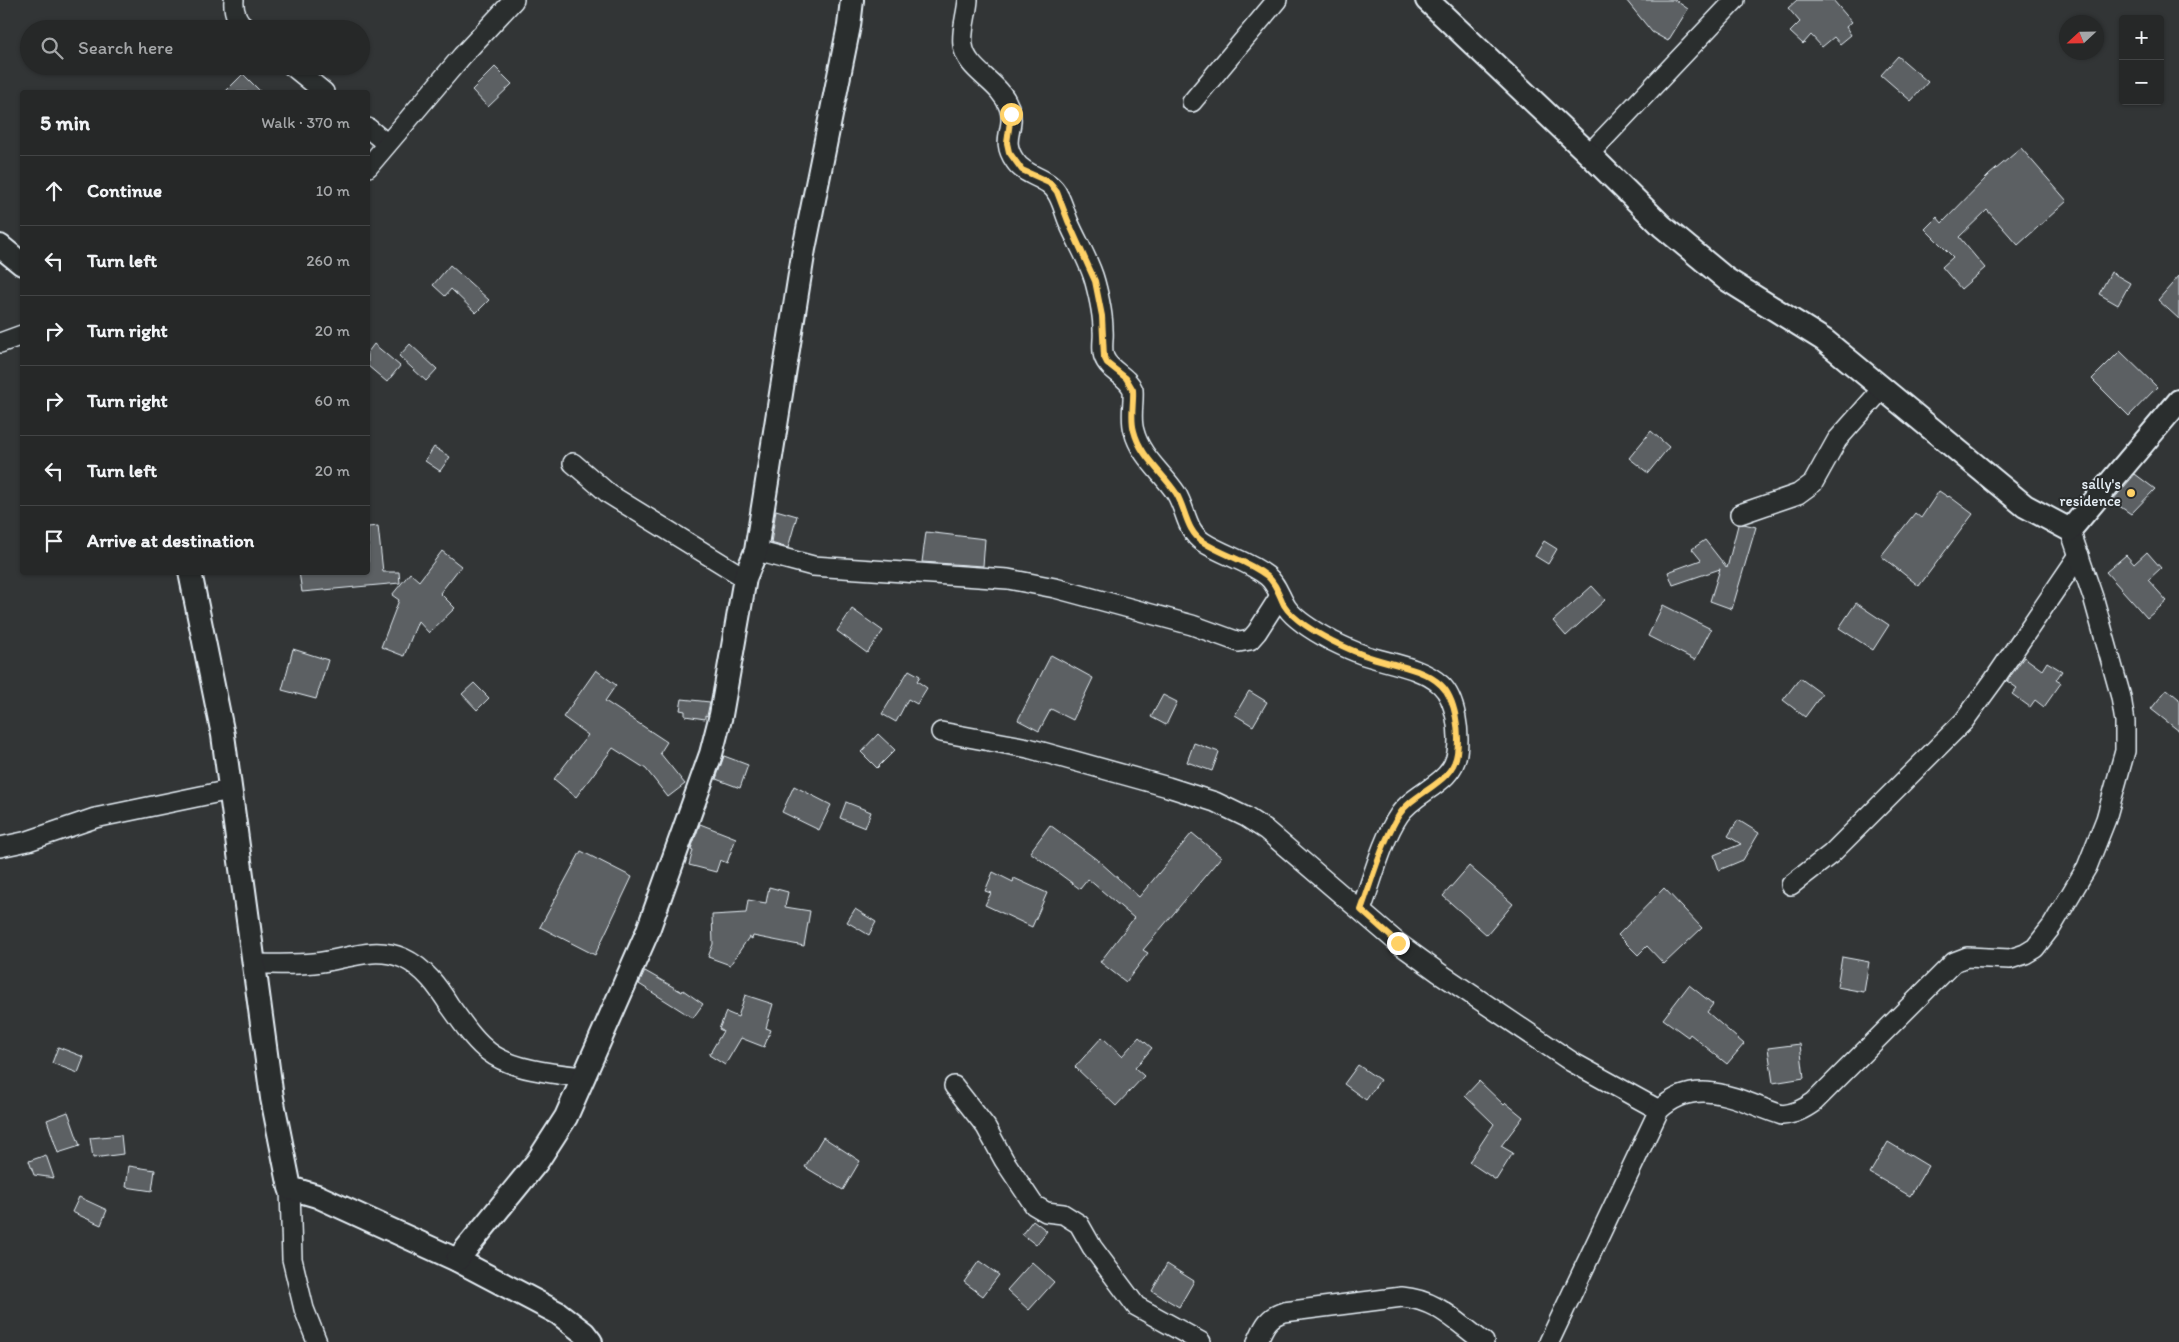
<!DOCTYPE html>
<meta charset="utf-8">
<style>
body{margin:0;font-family:Itim,sans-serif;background:#2e3030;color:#f1f3f6}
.controls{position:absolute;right:15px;top:15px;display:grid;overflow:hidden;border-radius:5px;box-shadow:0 1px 4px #0004}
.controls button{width:45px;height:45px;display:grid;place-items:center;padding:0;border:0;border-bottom:1px solid #424445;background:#262828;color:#f1f3f6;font:25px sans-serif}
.compass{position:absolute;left:2059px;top:15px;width:45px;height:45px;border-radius:50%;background:#262828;box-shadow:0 1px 4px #0004;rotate:248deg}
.stop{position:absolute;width:15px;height:15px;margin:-11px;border:4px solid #ffd166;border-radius:50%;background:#fff}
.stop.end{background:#ffd166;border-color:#fff;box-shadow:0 1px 5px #0008}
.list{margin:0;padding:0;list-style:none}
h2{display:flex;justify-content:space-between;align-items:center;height:65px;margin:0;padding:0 20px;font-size:21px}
h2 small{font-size:16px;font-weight:400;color:#a4a6a8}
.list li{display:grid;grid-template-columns:32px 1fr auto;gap:15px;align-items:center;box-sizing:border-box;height:70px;padding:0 20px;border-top:1px solid #424445}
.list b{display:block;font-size:19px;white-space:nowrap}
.list em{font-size:16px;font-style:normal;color:#a4a6a8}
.icon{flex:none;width:28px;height:28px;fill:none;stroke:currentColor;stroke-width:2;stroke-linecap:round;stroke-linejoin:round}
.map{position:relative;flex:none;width:2179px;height:1342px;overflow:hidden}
.search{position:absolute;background:#262828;box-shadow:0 1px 4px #0004;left:20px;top:20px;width:350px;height:55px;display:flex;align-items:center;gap:12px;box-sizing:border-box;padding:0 18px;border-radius:28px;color:#a4a6a8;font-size:19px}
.panel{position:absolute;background:#262828;box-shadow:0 1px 4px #0004;left:20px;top:90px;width:350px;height:485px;border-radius:5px}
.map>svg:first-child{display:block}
.building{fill:#5c6063;stroke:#e8f1f8}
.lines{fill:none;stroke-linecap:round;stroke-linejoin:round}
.minor-casing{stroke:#e8f1f8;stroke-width:22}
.tertiary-casing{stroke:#e8f1f8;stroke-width:26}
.minor{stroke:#2a2d2e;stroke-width:19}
.tertiary{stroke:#2a2d2e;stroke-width:22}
.route{stroke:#ffd166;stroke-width:6}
.poi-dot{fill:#ffd166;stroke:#2a2d2e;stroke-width:2}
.labels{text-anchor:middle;stroke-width:4;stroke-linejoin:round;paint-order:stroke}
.poi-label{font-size:15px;fill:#e8f1f8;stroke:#2a2d2e;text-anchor:end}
</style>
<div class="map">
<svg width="2179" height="1342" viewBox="0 0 2179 1342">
<rect width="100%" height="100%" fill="#323536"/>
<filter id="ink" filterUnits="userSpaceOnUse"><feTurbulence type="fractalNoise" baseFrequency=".02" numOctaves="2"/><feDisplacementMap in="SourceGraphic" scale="10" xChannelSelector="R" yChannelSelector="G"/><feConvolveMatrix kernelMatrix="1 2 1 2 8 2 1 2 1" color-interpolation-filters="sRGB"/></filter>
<g filter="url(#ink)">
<g class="building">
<polygon points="1626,0 1675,0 1688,9 1668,41 1652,32"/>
<polygon points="1797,0 1833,0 1852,22 1846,27 1851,35 1840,44 1834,37 1822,47 1811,35 1803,44 1790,32 1800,22 1788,8"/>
<polygon points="1898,56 1928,82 1911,101 1881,75"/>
<polygon points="495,67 512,84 488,107 472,90"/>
<polygon points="243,74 261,92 225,92"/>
<polygon points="2021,148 2067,201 2018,245 1987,210 1959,237 1985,268 1961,289 1942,267 1953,257 1925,229 1937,217 1942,223 1989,175"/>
<polygon points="450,265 489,300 476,313 451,289 445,296 433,285"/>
<polygon points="2111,272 2130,283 2118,305 2099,294"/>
<polygon points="2179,276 2179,319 2158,300"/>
<polygon points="374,344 400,366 387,382 368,366 368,352"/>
<polygon points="410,344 437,369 426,381 399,356"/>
<polygon points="2120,351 2157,387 2129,416 2092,379"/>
<polygon points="1651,431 1669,447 1648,473 1629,458"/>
<polygon points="434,447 450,457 440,471 425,461"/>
<polygon points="2135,474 2155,489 2131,514 2112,501"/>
<polygon points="1939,491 1948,497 1949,496 1973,514 1919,586 1881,556 1915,513 1921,518"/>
<polygon points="776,510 797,516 788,548 771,543"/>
<polygon points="1744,524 1756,527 1732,609 1710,601 1720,569 1673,585 1668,572 1701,560 1692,549 1705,540 1727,568 1738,525"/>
<polygon points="378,526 383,572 399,572 400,583 302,592 299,572 368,572 368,527"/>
<polygon points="926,532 985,539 983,566 922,562"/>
<polygon points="1544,541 1557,549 1548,564 1535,556"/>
<polygon points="442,551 461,566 440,593 455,608 429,633 418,621 404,656 381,647 399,600 392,595 410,573 419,581"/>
<polygon points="2147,552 2161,568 2148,580 2167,601 2147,618 2106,572 2126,555 2134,564"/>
<polygon points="1592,586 1605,600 1566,636 1553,621"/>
<polygon points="1856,603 1889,625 1873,650 1839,628"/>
<polygon points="1663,605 1711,629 1695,660 1648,636"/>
<polygon points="852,609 883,631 867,653 837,631"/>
<polygon points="293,649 328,660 316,699 282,690"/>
<polygon points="1051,655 1093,678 1073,720 1051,709 1039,731 1018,720"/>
<polygon points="2024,657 2042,670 2047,662 2062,671 2056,680 2061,683 2044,707 2035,700 2030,707 2012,694 2017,688 2007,681"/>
<polygon points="596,670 616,685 605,701 667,742 660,753 685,784 668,797 646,769 613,748 576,797 554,779 588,735 563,717"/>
<polygon points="909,670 920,676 917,681 927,688 917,704 908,699 896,722 882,714"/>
<polygon points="1800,678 1822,694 1805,717 1783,700"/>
<polygon points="474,683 489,698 477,710 462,694"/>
<polygon points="2167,689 2179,699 2179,731 2151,709"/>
<polygon points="1249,691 1267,702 1253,726 1235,715"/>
<polygon points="1163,695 1177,702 1166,725 1151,717"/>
<polygon points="682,699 710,702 707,716 705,715 705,719 685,716 685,711 680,710"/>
<polygon points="878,734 895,750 877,768 861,752"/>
<polygon points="1194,743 1219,752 1212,771 1187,762"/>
<polygon points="724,756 748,765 740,788 716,779"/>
<polygon points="794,786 831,805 819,830 782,812"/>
<polygon points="846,802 871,812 865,828 840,818"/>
<polygon points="1738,820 1759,833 1743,860 1719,870 1714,855 1741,844 1728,836"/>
<polygon points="700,824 736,838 727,863 720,860 716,872 689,865 693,850 691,849"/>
<polygon points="1050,825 1100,862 1139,897 1192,833 1221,857 1143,950 1148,953 1126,982 1100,962 1134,918 1088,879 1080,889 1030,852"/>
<polygon points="581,851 632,877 595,955 540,927"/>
<polygon points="1469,866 1513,904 1487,935 1443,896"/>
<polygon points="993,872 1013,882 1014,878 1047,893 1032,927 985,905 991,893 985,891"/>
<polygon points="769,887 788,892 785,907 810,911 804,946 753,936 752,939 749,937 730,965 708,957 713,944 712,915 746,913 748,900 766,903"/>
<polygon points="1664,888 1702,928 1664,964 1647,946 1638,955 1618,935"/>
<polygon points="855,909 876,922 869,935 847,922"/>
<polygon points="1842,957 1869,962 1864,992 1837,987"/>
<polygon points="645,971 682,992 683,990 703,1004 693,1018 639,984"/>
<polygon points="1689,985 1713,1004 1707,1012 1744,1044 1727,1064 1690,1034 1688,1037 1663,1019"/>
<polygon points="745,995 773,1004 766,1028 771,1030 764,1047 741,1038 725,1065 709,1055 723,1031 719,1029 726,1012 738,1017"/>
<polygon points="1102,1037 1122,1056 1139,1037 1152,1048 1135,1068 1144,1076 1116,1106 1075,1067"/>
<polygon points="1800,1044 1804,1078 1773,1083 1768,1048"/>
<polygon points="58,1047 84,1057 78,1073 52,1063"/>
<polygon points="1358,1065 1380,1080 1366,1100 1344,1084"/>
<polygon points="1479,1081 1504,1105 1506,1103 1523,1117 1501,1146 1513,1153 1496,1180 1469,1162 1494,1124 1465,1096"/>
<polygon points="68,1112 80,1146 58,1153 47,1120"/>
<polygon points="121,1135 123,1154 93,1158 90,1138"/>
<polygon points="823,1137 860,1161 843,1190 805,1167"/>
<polygon points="1888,1142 1928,1166 1910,1196 1870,1173"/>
<polygon points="46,1155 54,1178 34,1175 29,1161"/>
<polygon points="129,1166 155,1170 152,1191 126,1187"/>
<polygon points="79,1197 107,1210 101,1225 72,1212"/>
<polygon points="1033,1220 1047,1231 1036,1245 1022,1234"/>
<polygon points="979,1261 999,1275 983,1296 964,1282"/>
<polygon points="1032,1262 1054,1282 1029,1310 1007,1290"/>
<polygon points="1167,1264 1194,1281 1179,1307 1152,1291"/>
</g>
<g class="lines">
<defs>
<g id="minor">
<path d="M234 0C233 11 237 21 246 29"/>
<path d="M968 0C967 14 961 31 963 45 966 71 1000 81 1009 107 1017 129 999 138 1015 161 1026 178 1049 176 1058 195 1063 204 1065 214 1069 223 1077 242 1090 262 1095 282 1099 297 1103 315 1103 330 1104 339 1101 348 1104 357 1109 371 1127 375 1133 390 1134 403 1130 418 1134 431 1140 456 1163 473 1176 493 1186 509 1186 531 1203 542 1223 555 1248 561 1267 576 1277 584 1280 598 1287 608 1296 621 1317 633 1332 641 1342 646 1353 651 1364 655 1387 663 1422 667 1441 685 1456 699 1460 733 1457 753 1453 784 1415 791 1399 815 1382 840 1372 881 1361 910"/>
<polyline points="292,66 324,92"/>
<polyline points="1192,102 1277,0"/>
<polyline points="368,128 387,144"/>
<polyline points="1589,154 1735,0"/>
<polyline points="368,167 462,56 514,0"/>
<polyline points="0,343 22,335"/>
<polyline points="573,463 609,494 745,578"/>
<polyline points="1740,514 1798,494 1813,483 1837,440 1883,388"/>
<polyline points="756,551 813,566 1008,579 1055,588 1192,625 1239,642 1250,640 1257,632 1280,596"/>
<polyline points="941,732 1028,748 1168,787 1215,802 1246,817 1266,830 1398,943 1438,972 1572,1062 1659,1110"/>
<polyline points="0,847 28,841 95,818 230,790"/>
<polyline points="1791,885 1831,854 1964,721 1994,680 2079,555"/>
<path d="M254 964C274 964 294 965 314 963 345 960 373 945 403 958 425 968 438 987 450 1006 462 1022 473 1040 489 1052 512 1070 556 1074 583 1077"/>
<polyline points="954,1086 986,1127 1004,1160 1034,1205 1046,1212 1063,1214 1079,1224 1092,1247 1136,1306 1201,1342"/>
<polyline points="290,1188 292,1259 304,1309 317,1342"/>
<path d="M1257 1342C1264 1327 1267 1317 1284 1312L1402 1297C1438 1300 1456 1322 1484 1342"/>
<path d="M1549 1342 1659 1110C1698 1074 1739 1101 1782 1115 1795 1114 1804 1109 1814 1102L1954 962 1967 957 2010 959 2025 954 2035 948 2052 926 2087 867 2106 819 2125 751V722L2121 697 2094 600 2070 530"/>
</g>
<g id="tertiary">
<polyline points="1427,0 1589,154 1662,226 1726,279 1824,340 2025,506 2070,530 2179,401"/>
<polyline points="0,246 22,264"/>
<polyline points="190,572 223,735 272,1098 290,1188 317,1196 457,1260 558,1313 584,1333 591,1342"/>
<polyline points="457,1260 537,1162 566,1117 647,933 711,754 721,715 745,578 756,551 804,249 849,26 852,0"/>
</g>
</defs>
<use href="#minor" class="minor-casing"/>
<use href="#tertiary" class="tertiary-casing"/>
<use href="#minor" class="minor"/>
<use href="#tertiary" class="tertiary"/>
</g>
</g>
<g class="lines" filter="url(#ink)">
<path class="route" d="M1011 114 1007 143 1009 152 1022 170 1049 182 1057 192 1068 221 1095 281 1102 316 1104 357 1107 363 1126 378 1133 390C1134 403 1130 418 1134 431 1140 456 1163 473 1176 493 1186 509 1186 531 1203 542 1223 555 1248 561 1267 576 1276 583 1279 595 1284 605 1293 620 1317 633 1332 641 1342 646 1353 651 1364 655 1387 664 1422 667 1441 685 1456 699 1460 733 1457 753 1453 784 1414 791 1399 815 1382 842 1372 880 1361 910L1398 943"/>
</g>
<circle class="poi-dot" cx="2131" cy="493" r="5"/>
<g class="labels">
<g class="poi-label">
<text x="2121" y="489">sally's<tspan x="2121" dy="17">residence</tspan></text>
</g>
</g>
</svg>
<div class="controls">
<button>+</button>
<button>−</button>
</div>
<svg class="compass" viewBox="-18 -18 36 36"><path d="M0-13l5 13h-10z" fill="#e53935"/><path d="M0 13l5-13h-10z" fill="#a4a6a8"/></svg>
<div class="stop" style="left:1011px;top:114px"></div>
<div class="stop end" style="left:1398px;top:943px"></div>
<div class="search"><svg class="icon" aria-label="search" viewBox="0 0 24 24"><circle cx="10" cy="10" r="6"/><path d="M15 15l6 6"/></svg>Search here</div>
<section class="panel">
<h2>5 min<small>Walk · 370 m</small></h2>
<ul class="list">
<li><svg class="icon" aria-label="ahead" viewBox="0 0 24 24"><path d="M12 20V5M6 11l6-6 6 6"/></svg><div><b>Continue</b></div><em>10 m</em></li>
<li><svg class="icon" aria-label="left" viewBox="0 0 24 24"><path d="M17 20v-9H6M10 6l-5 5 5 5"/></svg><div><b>Turn left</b></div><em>260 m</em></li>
<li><svg class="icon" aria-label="right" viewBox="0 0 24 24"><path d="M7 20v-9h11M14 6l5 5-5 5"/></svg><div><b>Turn right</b></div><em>20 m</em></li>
<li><svg class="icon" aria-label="right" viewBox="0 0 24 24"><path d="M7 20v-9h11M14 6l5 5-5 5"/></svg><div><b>Turn right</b></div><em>60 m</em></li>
<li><svg class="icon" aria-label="left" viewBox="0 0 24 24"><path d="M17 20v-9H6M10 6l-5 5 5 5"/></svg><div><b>Turn left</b></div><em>20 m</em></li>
<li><svg class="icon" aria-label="arrive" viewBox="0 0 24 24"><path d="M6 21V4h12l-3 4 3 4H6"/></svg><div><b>Arrive at destination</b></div></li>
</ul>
</section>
</div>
